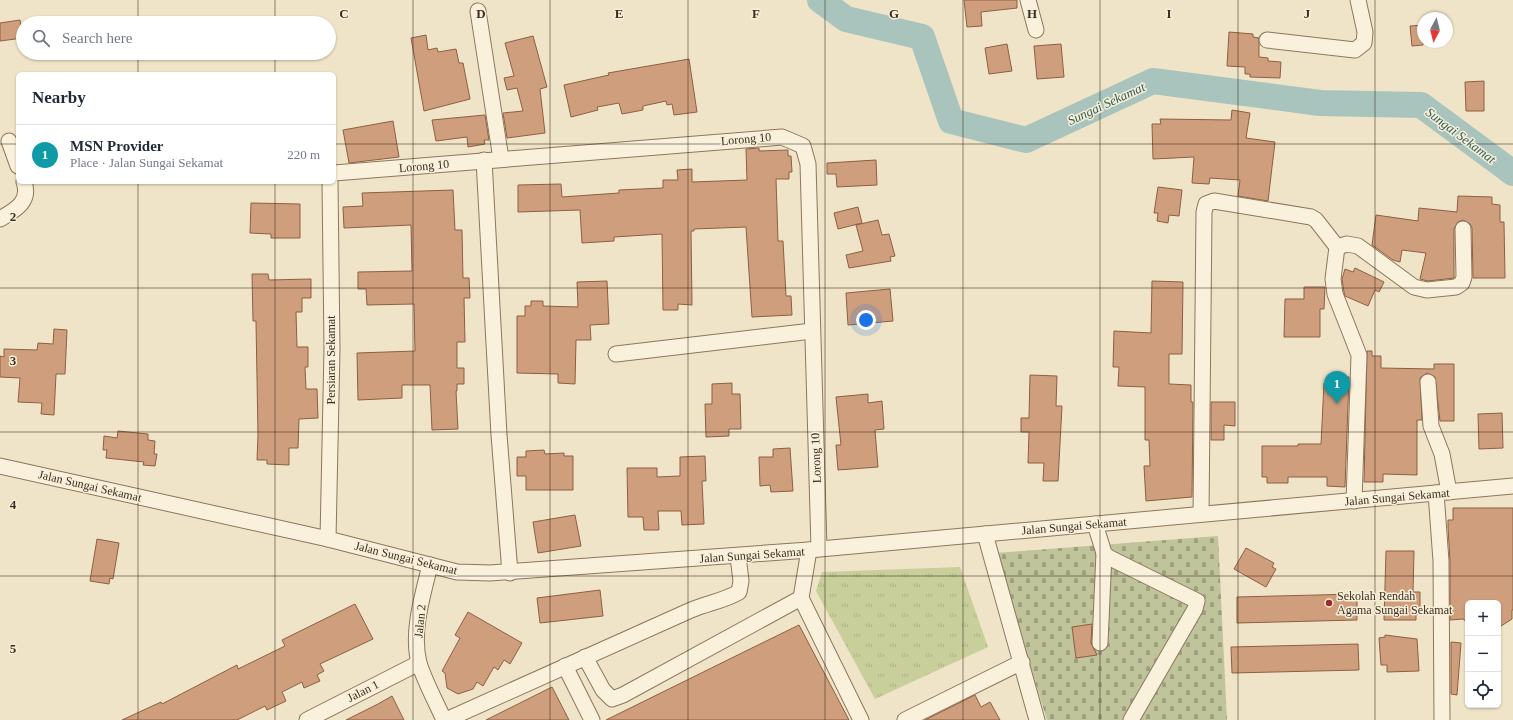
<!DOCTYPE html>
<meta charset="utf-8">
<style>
body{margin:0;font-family:Georgia,serif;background:#f6f6f7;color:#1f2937}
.controls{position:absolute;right:12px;bottom:12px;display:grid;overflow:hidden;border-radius:6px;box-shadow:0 1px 3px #0004}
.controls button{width:36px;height:36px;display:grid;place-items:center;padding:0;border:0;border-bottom:1px solid #e0e1e3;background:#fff;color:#1f2937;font:20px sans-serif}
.compass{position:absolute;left:1417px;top:12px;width:36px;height:36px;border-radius:50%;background:#fff;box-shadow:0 1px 3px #0004;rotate:187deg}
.you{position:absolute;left:866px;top:320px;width:14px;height:14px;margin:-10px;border:3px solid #fff;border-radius:50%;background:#1a73e8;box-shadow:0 0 0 6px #1a73e833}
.badge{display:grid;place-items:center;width:26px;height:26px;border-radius:50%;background:#0f766e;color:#fff;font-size:13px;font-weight:700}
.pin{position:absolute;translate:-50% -33px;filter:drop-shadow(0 1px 2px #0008)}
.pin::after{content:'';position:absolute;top:21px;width:14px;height:12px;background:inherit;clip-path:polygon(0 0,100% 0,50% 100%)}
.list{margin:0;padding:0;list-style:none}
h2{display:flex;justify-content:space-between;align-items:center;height:52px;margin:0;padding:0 16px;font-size:17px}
h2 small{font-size:13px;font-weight:400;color:#747a83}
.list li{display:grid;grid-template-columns:26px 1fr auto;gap:12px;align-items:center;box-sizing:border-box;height:60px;padding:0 16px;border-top:1px solid #e0e1e3}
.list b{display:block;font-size:15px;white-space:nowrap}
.list p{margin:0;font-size:13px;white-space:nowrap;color:#747a83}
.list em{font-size:13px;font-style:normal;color:#747a83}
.icon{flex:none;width:22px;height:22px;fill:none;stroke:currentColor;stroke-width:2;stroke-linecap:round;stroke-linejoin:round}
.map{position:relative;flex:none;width:1513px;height:720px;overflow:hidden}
.search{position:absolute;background:#fff;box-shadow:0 1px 3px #0004;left:16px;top:16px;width:320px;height:44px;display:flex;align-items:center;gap:10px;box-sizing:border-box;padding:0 14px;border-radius:22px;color:#747a83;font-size:15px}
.panel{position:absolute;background:#fff;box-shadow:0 1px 3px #0004;left:16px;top:72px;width:320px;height:112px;border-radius:6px}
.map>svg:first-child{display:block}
.cemetery{fill:url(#cemetery-stones)}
.park{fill:url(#park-tufts)}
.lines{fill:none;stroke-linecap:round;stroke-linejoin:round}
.river{stroke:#a9c4bc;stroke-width:26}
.building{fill:#cf9f7d;stroke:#8d5f41}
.minor-casing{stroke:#8d765c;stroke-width:17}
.minor{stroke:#faf1dc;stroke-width:15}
.grid{fill:none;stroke:#3d2e20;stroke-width:1;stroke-opacity:0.55}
.poi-dot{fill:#9e2a2b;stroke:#f7eed8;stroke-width:1.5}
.labels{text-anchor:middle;stroke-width:3;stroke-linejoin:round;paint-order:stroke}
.street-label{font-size:12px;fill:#3d2e20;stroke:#f7eed8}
.poi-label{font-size:12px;fill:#3d2e20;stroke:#f7eed8;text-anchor:start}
.water-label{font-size:13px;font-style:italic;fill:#2f5d5a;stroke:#f7eed8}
.grid-label{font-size:13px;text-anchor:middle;font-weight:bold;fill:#3d2e20;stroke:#f7eed8;stroke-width:3;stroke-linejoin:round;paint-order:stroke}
</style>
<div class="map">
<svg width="1513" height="720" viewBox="0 0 1513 720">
<defs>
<pattern id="cemetery-stones" width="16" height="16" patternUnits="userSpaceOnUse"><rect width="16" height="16" fill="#bfc49a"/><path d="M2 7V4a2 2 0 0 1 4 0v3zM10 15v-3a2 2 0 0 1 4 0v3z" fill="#9ca07d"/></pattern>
<pattern id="park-tufts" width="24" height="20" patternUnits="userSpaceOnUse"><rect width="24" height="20" fill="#c9cf9b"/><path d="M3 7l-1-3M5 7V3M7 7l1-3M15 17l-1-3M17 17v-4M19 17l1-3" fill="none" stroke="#aeb285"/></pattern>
</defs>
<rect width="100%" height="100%" fill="#f0e4c8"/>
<polygon class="cemetery" points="1218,536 1227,720 1047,720 995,553"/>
<polygon class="park" points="960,567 988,647 875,699 816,591 822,572"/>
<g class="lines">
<polyline class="river" points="820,0 846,19 922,37 951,121 1026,140 1153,81 1320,103 1421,105 1513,173"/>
</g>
<g class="building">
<polygon points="964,0 1017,0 1017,8 981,12 982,26 967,27"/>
<polygon points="20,20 23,38 0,41 0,23"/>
<polygon points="1423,25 1423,45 1412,46 1410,26"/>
<polygon points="1229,32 1253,34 1253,37 1259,38 1259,57 1268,58 1268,61 1281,62 1280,78 1250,77 1250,74 1245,74 1245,67 1227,66"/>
<polygon points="426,35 428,50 437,48 438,52 456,49 459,63 463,63 470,99 424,111 411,38"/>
<polygon points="533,36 547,87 540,89 545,133 507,138 503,113 523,111 517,88 507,90 504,78 514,76 505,43"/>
<polygon points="1007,44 1012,71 989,74 985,48"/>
<polygon points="1061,44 1064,77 1037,79 1034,46"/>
<polygon points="689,59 697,112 674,115 672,104 667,105 666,101 643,106 643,110 622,114 619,103 597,107 598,110 571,117 564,85 609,75 608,73"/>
<polygon points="1484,81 1484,111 1466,111 1465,82"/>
<polygon points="1232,110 1250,113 1246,138 1275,142 1268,201 1238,196 1240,180 1210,178 1209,184 1192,183 1194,157 1153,159 1152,124 1161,124 1160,119 1231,120"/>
<polygon points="485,115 489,140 484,140 485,144 468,147 467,137 436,141 432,120"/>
<polygon points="393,121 399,157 349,163 343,130"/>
<polygon points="759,148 759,151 788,150 788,156 791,156 792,172 789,172 789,179 776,179 778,241 783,241 786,296 791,296 792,315 752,317 746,227 694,229 694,231 691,231 692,305 678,304 678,310 663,310 662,234 614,237 614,241 582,243 580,210 518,212 518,185 561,184 562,197 619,193 619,190 663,188 663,180 678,180 677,170 692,169 692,182 747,180 746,149"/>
<polygon points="876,160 877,185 837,187 836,174 827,174 827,163"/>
<polygon points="1158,187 1182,190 1179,216 1169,215 1168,223 1157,221 1158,213 1154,213"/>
<polygon points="453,190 455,230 462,230 463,278 469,278 470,298 464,298 465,342 457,342 457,368 464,368 464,384 457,384 457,391 456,391 458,429 432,430 430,385 402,385 402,398 358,400 357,353 415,351 414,304 367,305 366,289 358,289 358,272 412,271 411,225 344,228 343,207 363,206 362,193"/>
<polygon points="1458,196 1492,197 1492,204 1500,205 1500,222 1504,222 1505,278 1473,278 1472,228 1470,224 1463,220 1458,222 1454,229 1454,278 1428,281 1420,279 1426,253 1402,250 1400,262 1393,260 1372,245 1376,215 1418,221 1419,208 1457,212"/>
<polygon points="251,203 300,204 300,238 271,238 271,234 250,233"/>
<polygon points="858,207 862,223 838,229 834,213"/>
<polygon points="878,220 882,235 889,234 895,256 890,257 891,261 849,268 846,255 863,251 856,225"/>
<polygon points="1355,268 1384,282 1379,292 1375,290 1368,306 1345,296 1344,292 1342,279 1345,269 1353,272"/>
<polygon points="252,274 268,274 269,280 311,279 311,298 302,298 302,312 296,312 297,347 308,347 308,367 305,367 306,389 317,389 318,418 299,419 298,448 289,448 289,465 267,464 267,460 257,460 258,435 256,321 253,321"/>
<polygon points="607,281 609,324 590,325 591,340 576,340 575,384 558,383 558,374 517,373 517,316 525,316 525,306 531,306 531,301 543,301 543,306 578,307 577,282"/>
<polygon points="1152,281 1183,282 1182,354 1169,354 1169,384 1191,385 1191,402 1193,402 1192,497 1146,501 1144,466 1150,466 1149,440 1145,440 1145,387 1118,386 1119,367 1113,367 1114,331 1151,333"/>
<polygon points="1304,287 1325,287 1324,309 1320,309 1320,337 1284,337 1285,299 1304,299"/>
<polygon points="890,289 893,321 848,325 846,293"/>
<polygon points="54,329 67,330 65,374 56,374 54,415 41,414 42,403 18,402 20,378 0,377 0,356 4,357 4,349 37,350 38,343 53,344"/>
<polygon points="1367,351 1372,351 1372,356 1381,356 1381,368 1434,369 1434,364 1454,364 1454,421 1440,421 1435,377 1427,373 1420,378 1422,420 1417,420 1417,475 1383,474 1383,482 1364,482"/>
<polygon points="1030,375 1057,376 1056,406 1062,406 1058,481 1043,481 1044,463 1028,463 1029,432 1021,432 1021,418 1029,418"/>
<polygon points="1338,377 1349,377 1345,487 1327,486 1327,477 1288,477 1288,483 1267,483 1267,477 1262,477 1262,446 1298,446 1298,444 1321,444 1324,383 1338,383"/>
<polygon points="732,383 732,394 740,394 741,429 729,429 729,436 706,437 705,404 712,404 712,384"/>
<polygon points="868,394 868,403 882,401 884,429 875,430 878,467 838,470 836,445 841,445 836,397"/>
<polygon points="1211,402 1235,402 1235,426 1224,425 1224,440 1211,440"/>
<polygon points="1502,413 1503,448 1479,449 1478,414"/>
<polygon points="118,431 148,434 148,440 155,441 154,454 157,454 155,466 143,465 144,462 106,458 107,450 103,450 104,436 117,438"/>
<polygon points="790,448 793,491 771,492 770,485 760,486 759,457 773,457 773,449"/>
<polygon points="544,450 545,454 564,453 564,456 573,456 573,490 526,490 526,476 517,476 517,457 526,457 526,451"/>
<polygon points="705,456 706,481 702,481 704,524 682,525 681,511 658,511 659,530 644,530 643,517 628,517 627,468 657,468 657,477 680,476 680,457"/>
<polygon points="1453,508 1513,508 1513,610 1512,610 1512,619 1498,628 1498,603 1468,603 1468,623 1463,619 1450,620 1450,561 1448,527 1448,520 1453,520"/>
<polygon points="575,515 581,546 538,553 533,522"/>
<polygon points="97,539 119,543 113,579 110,578 109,584 90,581"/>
<polygon points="1246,548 1274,563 1272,567 1276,569 1266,587 1234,569"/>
<polygon points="1386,551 1414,551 1413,592 1420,592 1420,614 1416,614 1416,620 1384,620"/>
<polygon points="600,590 603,616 540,623 537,598"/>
<polygon points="1357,594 1357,620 1237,623 1237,597"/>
<polygon points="355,604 373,639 320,664 324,671 317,675 320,681 304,688 302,682 282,692 286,701 267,710 265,706 237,720 122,720 161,702 162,704 237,665 238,669 285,646 282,640"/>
<polygon points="468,612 522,643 510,664 504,660 498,670 494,667 483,686 477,682 473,689 458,694 447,688 445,673 442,671 460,638 455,635"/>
<polygon points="1092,624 1091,643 1097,655 1076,658 1072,627"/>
<polygon points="799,625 849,720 606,720 756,646"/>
<polygon points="1385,635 1417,639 1419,671 1387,672 1387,665 1381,665 1379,638 1385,637"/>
<polygon points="1451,642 1461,643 1457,695 1451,694"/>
<polygon points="1358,644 1359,670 1232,673 1231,647"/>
<polygon points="552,687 569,720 486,720"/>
<polygon points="975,695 981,707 990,702 1000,720 925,720"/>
<polygon points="392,696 404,720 346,720 378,704"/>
</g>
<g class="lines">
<defs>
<g id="minor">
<polyline points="1028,0 1036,30"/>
<polyline points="478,11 501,159"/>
<polyline points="1267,40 1355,50 1364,43 1365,32 1358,0"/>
<polyline points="9,141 18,166"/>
<polyline points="484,160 499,435 510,573"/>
<polyline points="334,173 782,137 803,146 808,164 819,548"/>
<path d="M0 219C15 210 31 202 24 182"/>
<polyline points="1337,247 1347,244 1358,246 1414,287 1427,290 1456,287 1462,283 1464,277 1463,229"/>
<polyline points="616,354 812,331"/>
<polyline points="1428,382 1431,426 1442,454 1449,492"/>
<polyline points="0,466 328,539 457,572 490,573 809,550 1513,486"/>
<polyline points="1436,493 1441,561 1442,720"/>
<polyline points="1201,514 1204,212 1206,204 1214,201 1311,217 1316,220 1337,247 1333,279 1335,294 1359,355 1354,501"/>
<polyline points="1095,524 1104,553 1108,557 1197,601 1195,609 1131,720"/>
<polyline points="985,534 1037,720"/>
<polyline points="328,539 332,349 330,182"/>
<polyline points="809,550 801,598 861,720"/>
<path d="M430 565C423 595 411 631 419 663 425 682 436 702 444 720"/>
<polyline points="1100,643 1104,553"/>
<polyline points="585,657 603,690 612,699 623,695 801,598"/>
<polyline points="565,666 592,720"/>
<polyline points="307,720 419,663"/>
<path d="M446 720 691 610C707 603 724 601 739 592L741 581 738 556"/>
<polyline points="905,720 1022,662"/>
</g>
</defs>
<use href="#minor" class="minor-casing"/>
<use href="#minor" class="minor"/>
</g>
<path class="grid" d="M138 0V23M275 0V23M413 0V720M550 0V720M688 0V720M825 0V720M963 0V720M1100 0V720M1238 0V720M1375 0V720M138 53V74M275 53V74M0 144H18M334 144H1513M138 182V720M275 182V720M0 288H1513M0 432H1513M0 576H1513"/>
<circle class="poi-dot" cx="1329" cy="603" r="4"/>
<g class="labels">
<g class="street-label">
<text transform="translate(746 139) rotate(-5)" y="4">Lorong 10</text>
<text transform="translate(424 166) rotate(-5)" y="4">Lorong 10</text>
<text transform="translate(331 360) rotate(-90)" y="4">Persiaran Sekamat</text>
<text transform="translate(816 458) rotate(-92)" y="4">Lorong 10</text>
<text transform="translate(90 486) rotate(13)" y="4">Jalan Sungai Sekamat</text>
<text transform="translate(1397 497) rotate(-5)" y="4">Jalan Sungai Sekamat</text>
<text transform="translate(1074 526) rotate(-5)" y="4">Jalan Sungai Sekamat</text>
<text transform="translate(752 555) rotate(-4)" y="4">Jalan Sungai Sekamat</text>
<text transform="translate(406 558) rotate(14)" y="4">Jalan Sungai Sekamat</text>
<text transform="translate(420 621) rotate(-84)" y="4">Jalan 2</text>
<text transform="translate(363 691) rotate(-27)" y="4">Jalan 1</text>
</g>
<g class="poi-label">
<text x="1337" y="600">Sekolah Rendah<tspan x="1337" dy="14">Agama Sungai Sekamat</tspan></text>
</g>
<g class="water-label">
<text transform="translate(1106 103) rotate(-25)" y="5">Sungai Sekamat</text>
<text transform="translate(1461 135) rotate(37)" y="5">Sungai Sekamat</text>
</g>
</g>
<g class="grid-label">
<text x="344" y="18">C</text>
<text x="481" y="18">D</text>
<text x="619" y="18">E</text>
<text x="756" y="18">F</text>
<text x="894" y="18">G</text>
<text x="1032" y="18">H</text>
<text x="1169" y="18">I</text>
<text x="1307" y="18">J</text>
<text x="13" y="221">2</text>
<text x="13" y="365">3</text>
<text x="13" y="509">4</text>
<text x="13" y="653">5</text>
</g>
</svg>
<div class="controls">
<button>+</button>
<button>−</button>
<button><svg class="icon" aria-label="locate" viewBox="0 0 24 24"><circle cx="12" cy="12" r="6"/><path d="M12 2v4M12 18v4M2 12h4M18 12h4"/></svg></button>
</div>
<svg class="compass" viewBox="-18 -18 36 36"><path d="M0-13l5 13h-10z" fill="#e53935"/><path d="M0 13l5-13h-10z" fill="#747a83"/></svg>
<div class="you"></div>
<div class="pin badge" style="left:1337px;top:404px;background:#0f9aa8">1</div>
<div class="search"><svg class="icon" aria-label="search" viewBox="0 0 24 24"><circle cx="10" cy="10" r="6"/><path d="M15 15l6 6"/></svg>Search here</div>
<section class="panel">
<h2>Nearby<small></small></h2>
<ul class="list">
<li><span class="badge" style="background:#0f9aa8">1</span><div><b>MSN Provider</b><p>Place · Jalan Sungai Sekamat</p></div><em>220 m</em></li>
</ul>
</section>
</div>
